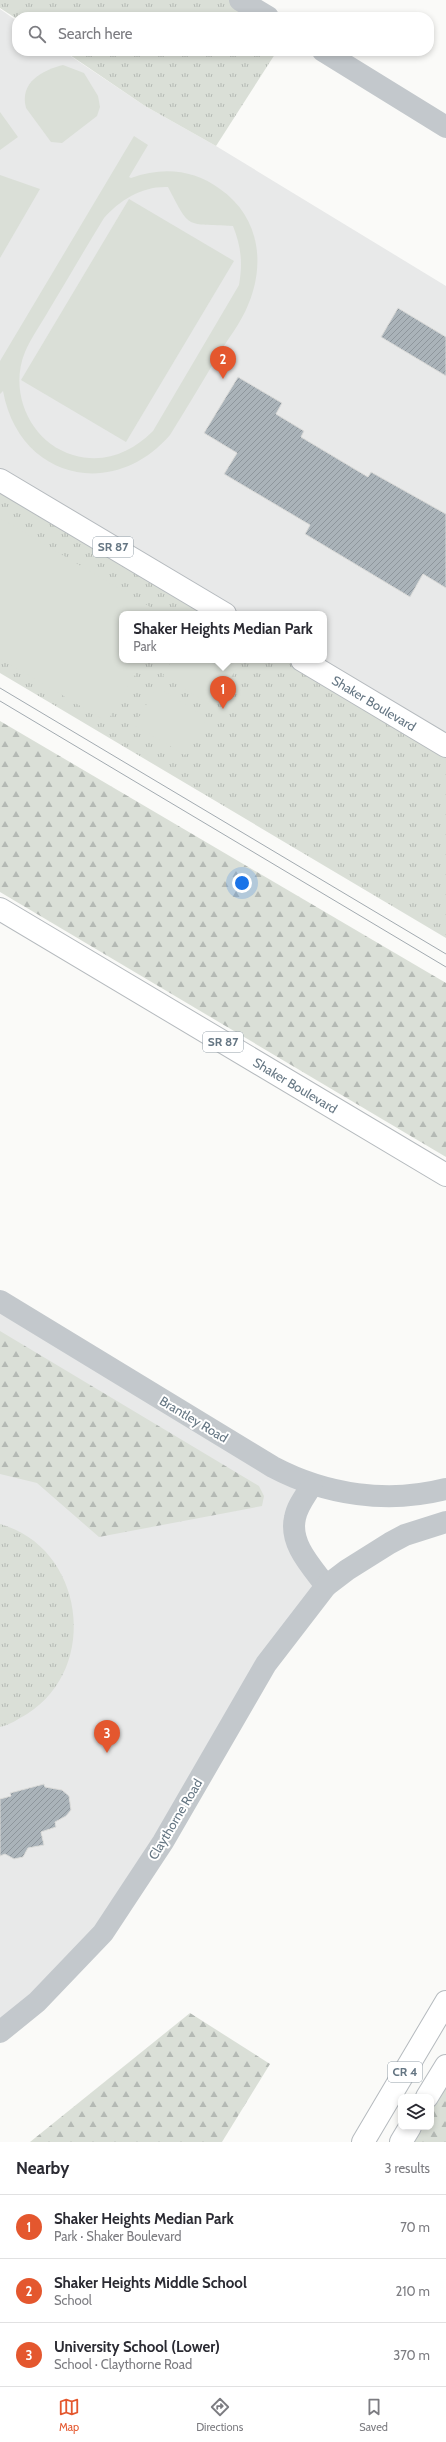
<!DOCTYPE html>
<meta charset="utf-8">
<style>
body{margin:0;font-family:Cabin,sans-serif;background:#f2f2f3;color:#2b2b33}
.controls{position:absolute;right:12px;bottom:12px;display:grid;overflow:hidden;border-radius:8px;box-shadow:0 2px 6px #0003}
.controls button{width:36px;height:36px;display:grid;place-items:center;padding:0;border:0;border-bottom:1px solid #e1e1e2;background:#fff;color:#2b2b33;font:20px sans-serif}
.you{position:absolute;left:242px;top:883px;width:14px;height:14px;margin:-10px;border:3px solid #fff;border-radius:50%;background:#1a73e8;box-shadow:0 0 0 6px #1a73e833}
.badge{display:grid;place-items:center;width:26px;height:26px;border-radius:50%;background:#e4572e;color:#fff;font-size:13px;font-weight:700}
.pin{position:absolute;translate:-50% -33px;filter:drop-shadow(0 1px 2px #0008)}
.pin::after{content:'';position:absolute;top:21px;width:14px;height:12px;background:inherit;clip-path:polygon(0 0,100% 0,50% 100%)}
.popup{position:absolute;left:119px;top:611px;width:208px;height:52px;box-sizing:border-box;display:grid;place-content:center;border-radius:8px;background:#fff;filter:drop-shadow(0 1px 3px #0005);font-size:13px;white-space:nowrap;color:#7c7c81}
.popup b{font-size:15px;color:#2b2b33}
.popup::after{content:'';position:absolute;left:50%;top:100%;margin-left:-8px;border:8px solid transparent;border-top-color:#fff}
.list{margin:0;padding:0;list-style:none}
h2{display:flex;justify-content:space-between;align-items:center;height:52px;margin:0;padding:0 16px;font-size:17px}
h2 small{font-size:13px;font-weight:400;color:#7c7c81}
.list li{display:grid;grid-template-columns:26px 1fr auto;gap:12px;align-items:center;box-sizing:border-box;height:64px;padding:0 16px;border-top:1px solid #e1e1e2}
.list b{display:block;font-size:15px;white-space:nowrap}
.list p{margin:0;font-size:13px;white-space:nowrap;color:#7c7c81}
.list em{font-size:13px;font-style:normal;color:#7c7c81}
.icon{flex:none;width:22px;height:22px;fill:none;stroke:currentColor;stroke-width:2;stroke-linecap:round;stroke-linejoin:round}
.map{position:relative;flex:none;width:446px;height:2142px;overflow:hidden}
.search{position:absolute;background:#fff;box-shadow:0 2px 6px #0003;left:12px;right:12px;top:12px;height:44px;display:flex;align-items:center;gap:10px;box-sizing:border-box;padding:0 14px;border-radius:16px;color:#7c7c81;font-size:15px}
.sheet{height:244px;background:#fff}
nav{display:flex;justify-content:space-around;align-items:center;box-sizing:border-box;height:56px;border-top:1px solid #e1e1e2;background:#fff;font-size:11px;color:#7c7c81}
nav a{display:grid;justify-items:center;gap:2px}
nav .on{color:#e4572e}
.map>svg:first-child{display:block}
.built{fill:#e8e9e9}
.grass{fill:url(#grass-tufts)}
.forest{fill:url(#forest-firs)}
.garden{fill:#dadfd7;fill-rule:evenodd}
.building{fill:url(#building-hatch);stroke:#dcdcda}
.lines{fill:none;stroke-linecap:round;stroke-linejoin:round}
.major-casing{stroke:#b5babe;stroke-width:24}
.minor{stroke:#c3c8cc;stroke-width:22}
.major{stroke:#fff;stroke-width:22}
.tram{stroke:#a2aab0;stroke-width:1}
.labels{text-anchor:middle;stroke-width:4;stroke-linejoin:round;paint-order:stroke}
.shield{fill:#fff;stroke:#939fa8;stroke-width:1}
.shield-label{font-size:12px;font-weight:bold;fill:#657683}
.street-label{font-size:13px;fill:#657683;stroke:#fff}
</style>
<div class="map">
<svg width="446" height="2142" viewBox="0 0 446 2142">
<defs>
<pattern id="grass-tufts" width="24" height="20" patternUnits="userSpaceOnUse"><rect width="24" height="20" fill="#dadfd7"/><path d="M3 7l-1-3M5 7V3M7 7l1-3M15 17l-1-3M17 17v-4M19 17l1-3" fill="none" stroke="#b4b9b4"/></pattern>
<pattern id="forest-firs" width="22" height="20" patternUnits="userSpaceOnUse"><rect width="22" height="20" fill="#dadfd7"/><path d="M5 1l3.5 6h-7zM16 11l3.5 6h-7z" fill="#b4b9b4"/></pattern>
<pattern id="building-hatch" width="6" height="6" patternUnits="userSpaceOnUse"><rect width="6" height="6" fill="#aab3b9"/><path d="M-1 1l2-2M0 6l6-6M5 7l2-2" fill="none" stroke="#8e969c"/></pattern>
</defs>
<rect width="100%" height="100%" fill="#fafaf8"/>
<g class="built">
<polygon points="0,9 17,21 17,51 63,51 145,106 216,146 446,286 446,737 316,660 324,660 324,614 239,614 0,472"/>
<polygon points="0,1301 300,1480 295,1517 326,1586 103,1933 0,2032"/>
</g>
<g class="grass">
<polygon points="0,0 240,0 268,17 17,17 17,19 0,8"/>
<polygon points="64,51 277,51 216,146 145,106"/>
<polygon points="0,480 225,614 122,614 122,660 302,660 446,746 446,938 0,673"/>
<path d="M0 1524C84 1547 101 1668 27 1714 18 1719 10 1725 0 1727Z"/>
</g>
<g class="forest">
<polygon points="0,721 446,983 446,1157 0,892"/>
<polygon points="0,1331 259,1486 264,1496 262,1506 99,1537 37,1483 0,1474"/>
<polygon points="190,2013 270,2064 222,2142 30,2142"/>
<polygon points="446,2066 446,2142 401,2142 410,2127 431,2127 431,2097"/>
</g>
<g class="garden">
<path d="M63 65 84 73 98 96 100 107 97 116 62 143 51 142 26 108C19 82 43 70 63 65Z"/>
<polygon points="0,112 18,137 0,150"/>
<path d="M134 136 148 145 129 177 131 178C162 167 193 169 220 189 259 216 266 263 248 305 241 323 227 340 217 357 202 383 186 409 170 435 113 501 19 479 3 391L0 394V361ZM168 187C191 231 185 223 233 226 241 246 243 263 239 285L153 431C131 453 104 464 73 455 31 443 8 393 25 352 31 338 41 324 49 310 67 280 85 249 104 218 120 200 142 186 168 187Z"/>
<polygon points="0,175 40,189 0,258"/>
<polygon points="129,199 234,261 126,442 21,380"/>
<polygon points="0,518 162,614 122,614 122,660 144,660 107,722 0,658"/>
<polygon points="172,660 221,660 236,669 214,707 163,676"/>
<polygon points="157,687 207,718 185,755 134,725"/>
</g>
<g class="building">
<polygon points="398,308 446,337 446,376 381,337"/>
<polygon points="238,377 282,403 276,414 304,431 301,437 368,477 371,472 446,514 446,588 423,574 410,597 305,534 310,525 224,474 237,453 204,433"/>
<polygon points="44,1784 45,1787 62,1790 69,1796 71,1810 66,1816 55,1822 56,1827 41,1832 44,1845 28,1848 23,1857 14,1859 5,1854 0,1856 0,1799 11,1796 10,1793"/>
</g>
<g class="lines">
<defs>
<g id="major">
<polyline points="0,480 225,614"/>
<path id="s1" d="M302 660 446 746"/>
<path id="s2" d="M0 909 446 1175"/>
<polyline points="427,2097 446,2066"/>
<polyline points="363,2142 446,2002"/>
<polyline points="401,2142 410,2127"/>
</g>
</defs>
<use href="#major" class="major-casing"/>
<g class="minor">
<polyline points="240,0 268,17"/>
<polyline points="323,51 446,127"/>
<path d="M0 1301 273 1467C326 1495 388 1504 446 1489"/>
<path d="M312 1485C306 1495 297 1506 295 1518 289 1544 312 1567 326 1586"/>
<polyline points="0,2032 37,2002 103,1933 163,1842 266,1664 326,1586 347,1570 390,1543 405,1535 446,1522"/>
</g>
<use href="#major" class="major"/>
<g class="tram">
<polyline points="0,688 446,954"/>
<polyline points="0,701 446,967"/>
</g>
</g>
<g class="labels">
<g class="shield">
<rect x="93" y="537" width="40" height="20" rx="3"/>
<rect x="203" y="1032" width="40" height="20" rx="3"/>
<rect x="388" y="2062" width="34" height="20" rx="3"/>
</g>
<g class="shield-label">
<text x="113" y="551">SR 87</text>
<text x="223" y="1046">SR 87</text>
<text x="405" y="2076">CR 4</text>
</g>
<g class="street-label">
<text dy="5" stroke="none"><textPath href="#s1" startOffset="84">Shaker Boulevard</textPath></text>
<text dy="5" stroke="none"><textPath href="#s2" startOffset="344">Shaker Boulevard</textPath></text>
<text transform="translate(194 1419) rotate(31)" y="5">Brantley Road</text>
<text transform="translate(175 1819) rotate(-59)" y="5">Claythorne Road</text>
</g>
</g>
</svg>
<div class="controls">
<button><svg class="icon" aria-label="layers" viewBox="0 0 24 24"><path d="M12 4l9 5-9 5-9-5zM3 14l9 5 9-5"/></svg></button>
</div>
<div class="you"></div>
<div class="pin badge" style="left:223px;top:709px">1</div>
<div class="popup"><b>Shaker Heights Median Park</b>Park</div>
<div class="pin badge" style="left:223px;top:379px">2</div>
<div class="pin badge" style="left:107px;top:1753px">3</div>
<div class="search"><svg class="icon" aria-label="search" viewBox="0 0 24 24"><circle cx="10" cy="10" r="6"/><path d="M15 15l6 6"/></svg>Search here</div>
</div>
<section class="sheet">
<h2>Nearby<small>3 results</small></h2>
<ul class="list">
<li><span class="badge">1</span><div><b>Shaker Heights Median Park</b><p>Park · Shaker Boulevard</p></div><em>70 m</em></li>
<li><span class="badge">2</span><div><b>Shaker Heights Middle School</b><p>School</p></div><em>210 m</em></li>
<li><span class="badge">3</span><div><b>University School (Lower)</b><p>School · Claythorne Road</p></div><em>370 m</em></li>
</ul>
</section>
<nav>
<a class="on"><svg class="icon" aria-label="map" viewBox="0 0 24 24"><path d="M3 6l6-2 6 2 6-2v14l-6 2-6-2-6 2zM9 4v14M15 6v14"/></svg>Map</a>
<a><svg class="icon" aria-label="directions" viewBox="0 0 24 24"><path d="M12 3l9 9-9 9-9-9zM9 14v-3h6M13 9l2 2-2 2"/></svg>Directions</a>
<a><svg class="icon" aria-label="saved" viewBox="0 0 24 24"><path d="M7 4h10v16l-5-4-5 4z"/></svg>Saved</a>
</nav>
